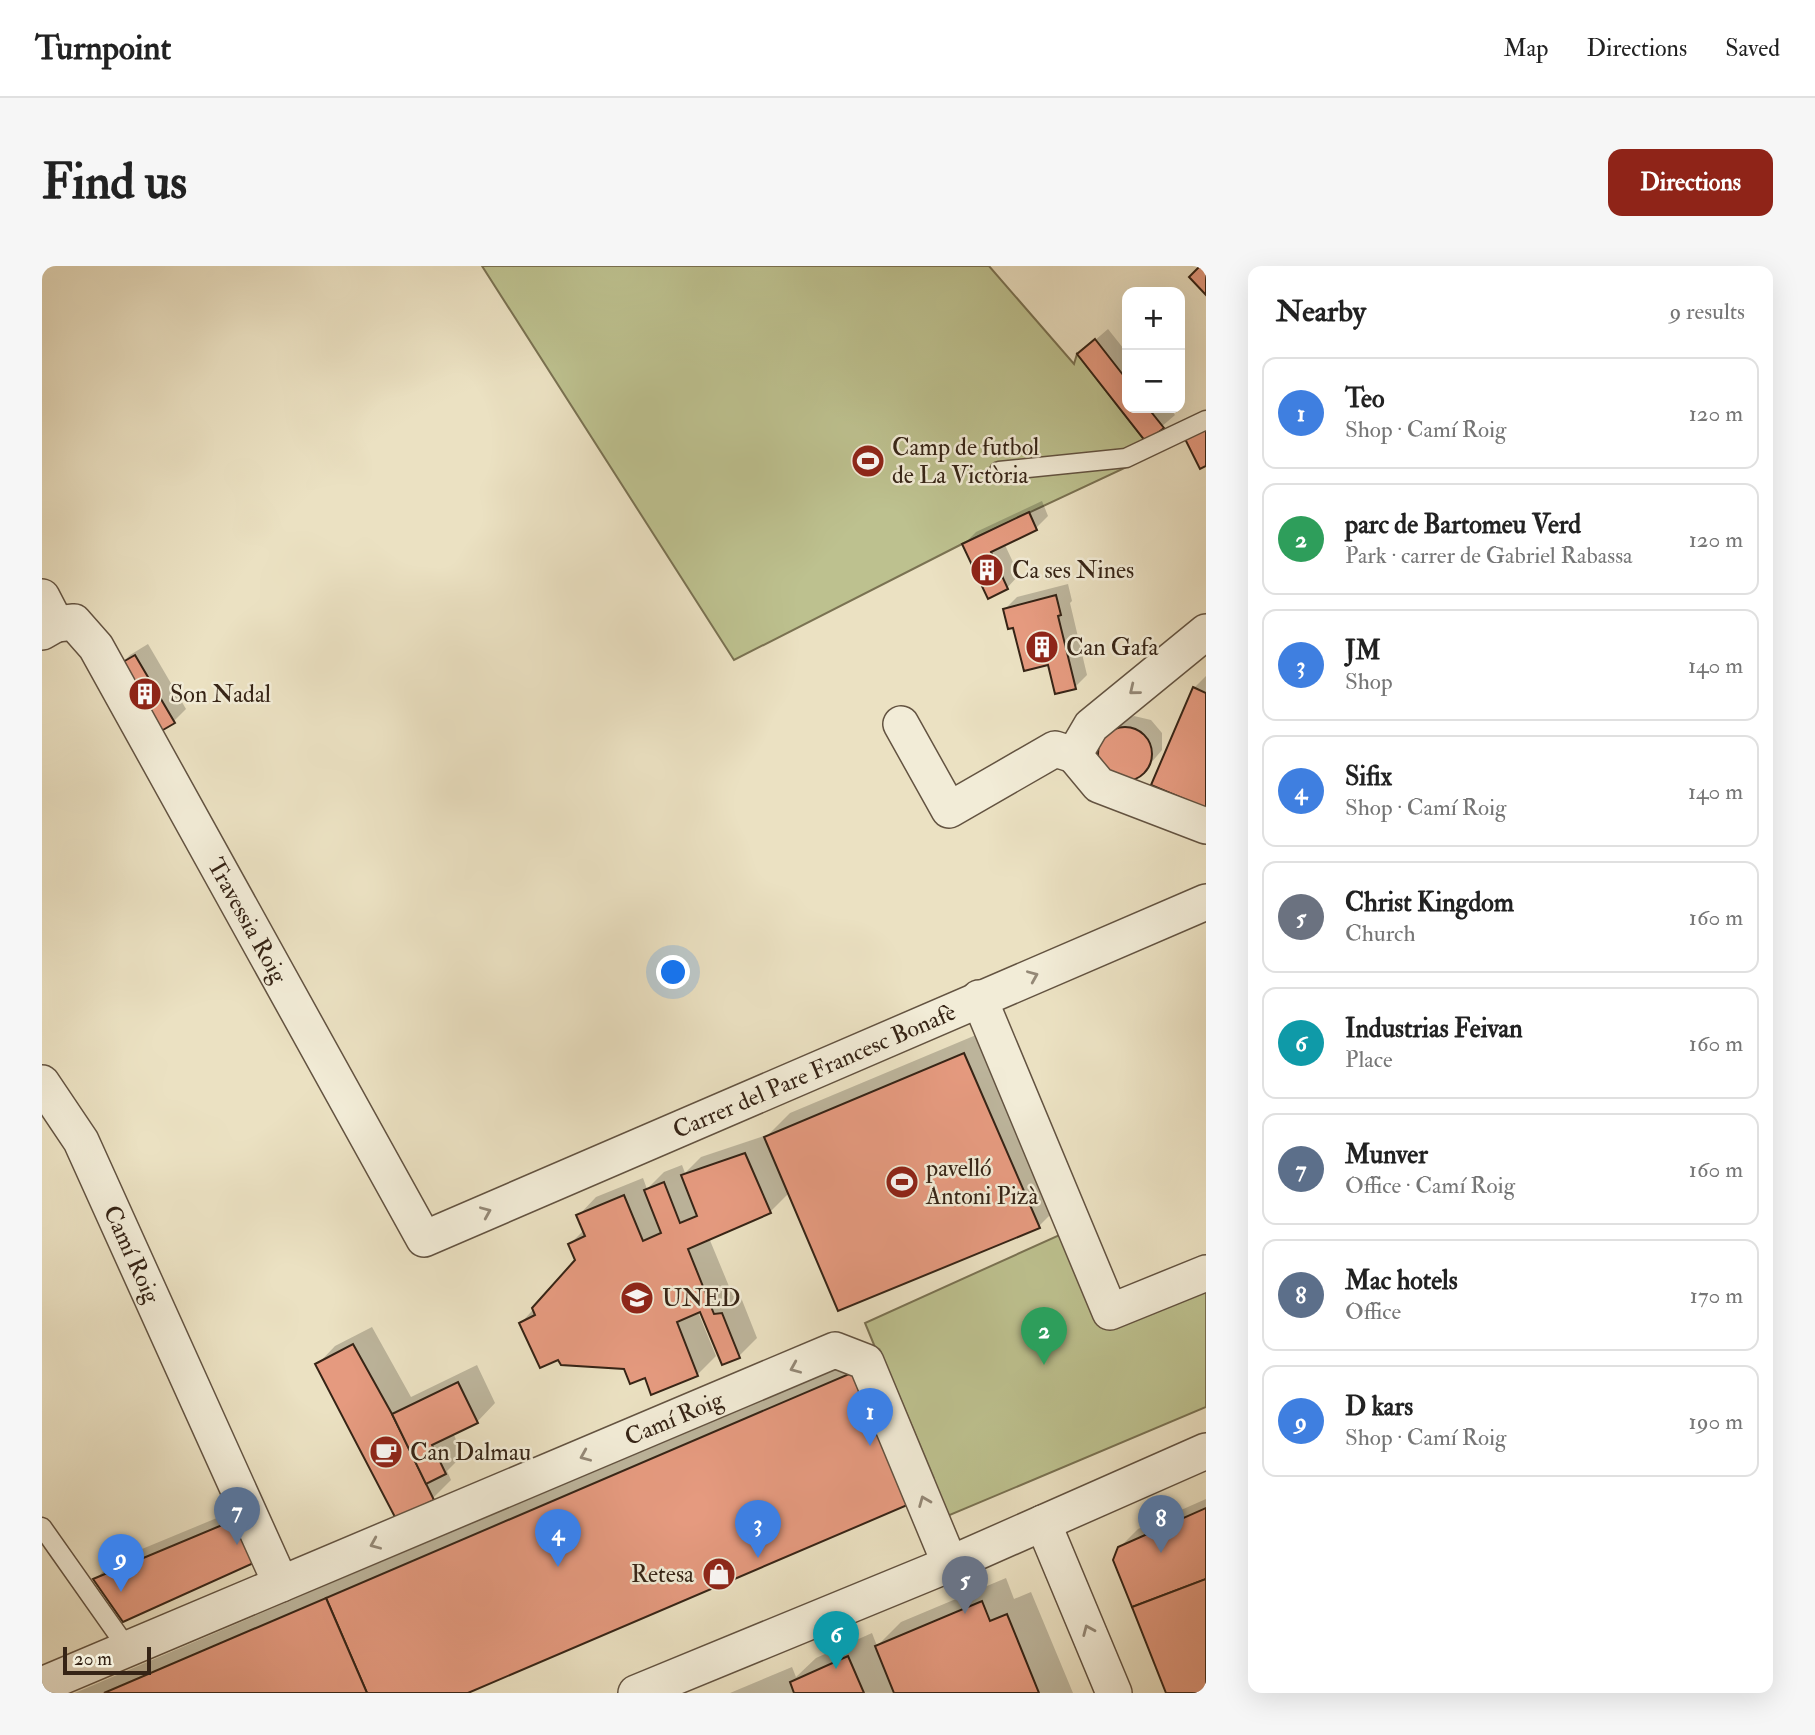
<!DOCTYPE html>
<meta charset="utf-8">
<style>
body{margin:0;font-family:"IM FELL Double Pica",serif;background:#f6f6f6;color:#222}
.controls{position:absolute;right:21px;top:21px;display:grid;overflow:hidden;border-radius:14px;box-shadow:0 7px 28px #0002}
.controls button{width:63px;height:63px;display:grid;place-items:center;padding:0;border:0;border-bottom:2px solid #e0e0e0;background:#fff;color:#222;font:35px sans-serif}
.scale{position:absolute;left:21px;bottom:18px;width:88px;box-sizing:border-box;padding-left:7px;border:4px solid #362416;border-top:0;font-size:19px;line-height:24px;white-space:nowrap;color:#362416;-webkit-text-stroke:5px #f2ecd7;paint-order:stroke}
.you{position:absolute;left:632px;top:707px;width:24px;height:24px;margin:-18px;border:5px solid #fff;border-radius:50%;background:#1a73e8;box-shadow:0 0 0 10px #1a73e833}
.badge{display:grid;place-items:center;width:46px;height:46px;border-radius:50%;background:#8f2418;color:#fff;font-size:23px;font-weight:700}
.pin{position:absolute;translate:-50% -58px;filter:drop-shadow(0 2px 4px #0008)}
.pin::after{content:'';position:absolute;top:37px;width:24px;height:21px;background:inherit;clip-path:polygon(0 0,100% 0,50% 100%)}
.list{margin:0;padding:0;list-style:none}
h2{display:flex;justify-content:space-between;align-items:center;height:91px;margin:0;padding:0 28px;font-size:30px}
h2 small{font-size:23px;font-weight:400;color:#767676}
.list li{display:grid;grid-template-columns:46px 1fr auto;gap:21px;align-items:center;box-sizing:border-box;height:112px;margin:0 14px 14px;padding:0 14px;border:2px solid #e0e0e0;border-radius:14px}
.list b{display:block;font-size:26px;white-space:nowrap}
.list p{margin:0;font-size:23px;white-space:nowrap;color:#767676}
.list em{font-size:23px;font-style:normal;color:#767676}
.map{position:relative;flex:none;width:1164px;height:1427px;overflow:hidden;border-radius:14px}
header{display:flex;align-items:center;gap:42px;box-sizing:border-box;height:98px;padding:0 35px;background:#fff;border-bottom:2px solid #e0e0e0}
header strong{font-size:33px}
nav{display:flex;gap:38px;margin-inline-start:auto;font-size:24px}
.intro{display:flex;align-items:center;justify-content:space-between;box-sizing:border-box;height:168px;padding:0 42px}
h1{margin:0;font-size:49px}
.button{padding:18px 32px;border-radius:14px;background:#8f2418;color:#fff;font-size:24px;font-weight:700}
main{display:flex;gap:42px;padding:0 42px}
aside{flex:1;background:#fff;border-radius:14px;box-shadow:0 7px 28px #0002}
.map>svg:first-child{display:block}
.green{fill:#bdc18f;stroke:#7a7252;stroke-width:2}
.shadow{fill:#0003}
.building{fill:#e59a7f;stroke:#362416;stroke-width:2}
.lines{fill:none;stroke-linecap:round;stroke-linejoin:round}
.lane-casing{stroke:#635341;stroke-width:21}
.street-casing{stroke:#635341;stroke-width:38}
.lane{stroke:#f2ecd7;stroke-width:18}
.street{stroke:#f2ecd7;stroke-width:35}
.oneway{stroke:#948876}
.labels{text-anchor:middle;stroke-width:5;stroke-linejoin:round;paint-order:stroke}
.poi-label{font-size:24px;fill:#362416;stroke:#f2ecd7;text-anchor:start}
.street-label{font-size:24px;fill:#362416;stroke:#f2ecd7}
</style>
<header>
<strong>Turnpoint</strong>
<nav><a>Map</a><a>Directions</a><a>Saved</a></nav>
</header>
<div class="intro"><h1>Find us</h1><a class="button">Directions</a></div>
<main>
<div class="map">
<svg width="1164" height="1427" viewBox="0 0 1164 1427">
<rect width="100%" height="100%" fill="#ebe1c2"/>
<filter id="stains"><feTurbulence type="fractalNoise" baseFrequency=".00286" numOctaves="4"/><feColorMatrix values="0 0 0 0 .2 0 0 0 0 .09 0 0 0 0 .02 0 0 0 .5 -.17"/></filter>
<radialGradient id="worn" r=".72"><stop offset=".6" stop-color="#630" stop-opacity="0"/><stop offset="1" stop-color="#630" stop-opacity=".3"/></radialGradient>
<g class="green">
<polygon points="440,0 947,0 1032,98 1035,88 1104,176 1089,199 920,278 692,394"/>
<polygon points="1033,962 1068,1046 1164,1007 1164,1141 903,1251 823,1057"/>
</g>
<g class="shadow">
<polygon points="1066,63 1085,87 1085,142 1128,142 1133,149 1104,174 1037,88"/>
<polygon points="1000,235 1006,250 994,262 962,277 977,309 965,322 947,330 922,278 934,266"/>
<polygon points="1026,318 1030,335 1028,337 1045,409 1033,421 972,360 963,343 975,331"/>
<polygon points="106,378 144,443 132,455 76,401 88,389"/>
<polygon points="1164,410 1164,540 1152,422"/>
<polygon points="1092,450 1109,454 1120,467 1120,484 1097,511 1080,515 1060,502 1057,486 1059,478 1084,453"/>
<polygon points="946,764 1021,936 997,960 797,1043 748,926 728,946 667,972 691,1030 698,1029 715,1072 697,1090 659,1044 656,1046 674,1090 655,1109 604,1110 479,1057 535,995 528,978 542,964 536,950 554,931 601,912 605,923 622,906 640,899 643,907 659,891 722,870 723,872 748,847"/>
<polygon points="330,1061 369,1131 435,1099 453,1137 435,1156 411,1167 421,1189 405,1205 409,1214 391,1232 355,1251 275,1099 293,1080"/>
<polygon points="838,1082 893,1212 869,1235 422,1427 33,1427"/>
<polygon points="1164,1233 1164,1427 1126,1427 1077,1282 1096,1263"/>
<polygon points="216,1235 81,1354 53,1314 71,1295"/>
<polygon points="964,1312 972,1333 989,1326 1031,1427 688,1427 750,1401 754,1411 774,1392 830,1367 835,1380 859,1356"/>
</g>
<g class="building">
<polygon points="1158,0 1164,0 1164,29 1147,11"/>
<polygon points="1053,73 1085,114 1085,142 1106,142 1122,162 1104,176 1035,88"/>
<polygon points="1164,161 1164,200 1158,203 1143,173"/>
<polygon points="987,246 995,264 949,286 966,323 946,333 920,278"/>
<polygon points="1014,329 1019,349 1016,350 1034,423 1013,428 1006,399 982,405 971,362 966,363 961,343"/>
<polygon points="93,389 133,457 114,468 74,400"/>
<polygon points="1151,421 1164,427 1164,542 1109,519"/>
<circle cx="1083" cy="488" r="27"/>
<polygon points="922,787 998,962 796,1045 722,871"/>
<polygon points="703,887 729,947 646,983 672,1048 680,1047 698,1092 680,1099 658,1046 635,1056 656,1110 609,1129 603,1112 588,1118 582,1103 519,1099 516,1094 498,1102 477,1057 493,1049 490,1042 533,994 526,978 543,970 534,949 582,929 601,975 619,967 602,924 622,916 638,957 655,950 639,909"/>
<polygon points="311,1078 350,1148 392,1234 354,1253 273,1098"/>
<polygon points="814,1105 870,1237 426,1427 325,1427 284,1332"/>
<polygon points="416,1116 436,1157 390,1179 404,1208 384,1218 350,1148"/>
<polygon points="1164,1242 1164,1313 1090,1341 1071,1294 1076,1281"/>
<polygon points="197,1252 216,1295 81,1356 51,1313"/>
<polygon points="1164,1313 1164,1427 1124,1427 1090,1341"/>
<polygon points="284,1332 325,1427 62,1427"/>
<polygon points="940,1335 948,1355 965,1348 997,1427 852,1427 833,1380"/>
<polygon points="806,1390 822,1427 752,1427 748,1416"/>
</g>
<g class="lines">
<defs>
<g id="lane">
<polyline points="957,205 1084,192 1164,154"/>
<polyline points="0,1261 86,1383"/>
</g>
<g id="street">
<polyline points="0,331 14,358 0,366"/>
<path id="s1" d="M14 358 32 356 54 381 382 973 1164 636"/>
<polyline points="1164,366 1049,460 1032,489 1057,519 1164,560"/>
<polyline points="859,458 907,544 1013,483 1032,489"/>
<polyline points="937,732 1068,1046 1164,1007"/>
<path id="s2" d="M0 817 39 875 239 1318"/>
<polyline points="1001,1257 1072,1427"/>
<path id="s3" d="M0 1419 793 1084 824 1096 908 1298"/>
<polyline points="594,1427 908,1298 1164,1185"/>
</g>
</defs>
<use href="#lane" class="lane-casing"/>
<use href="#street" class="street-casing"/>
<use href="#lane" class="lane"/>
<use href="#street" class="street"/>
</g>
<defs><path id="oneway-chevron" d="M-2-3.5L2.5 0L-2 3.5" fill="none" stroke-width="1.6" stroke-linecap="round" stroke-linejoin="round" transform="scale(1.75)"/></defs>
<g class="oneway">
<use href="#oneway-chevron" transform="translate(1092 424) rotate(141)"/>
<use href="#oneway-chevron" transform="translate(991 710) rotate(-23)"/>
<use href="#oneway-chevron" transform="translate(444 946) rotate(-23)"/>
<use href="#oneway-chevron" transform="translate(753 1102) rotate(157)"/>
<use href="#oneway-chevron" transform="translate(543 1190) rotate(157)"/>
<use href="#oneway-chevron" transform="translate(882 1235) rotate(-112)"/>
<use href="#oneway-chevron" transform="translate(333 1278) rotate(157)"/>
<use href="#oneway-chevron" transform="translate(1046 1364) rotate(-113)"/>
</g>
<defs>
<symbol id="stadium-disc" viewBox="-11 -11 22 22"><circle r="9.5" fill="#8f2418" stroke="#f2ecd7"/><path d="M0-5a6.5 5 0 1 0 0 10a6.5 5 0 1 0 0-10ZM-3.5-1.8h7v3.6h-7Z" fill="#fff"/></symbol>
<symbol id="building-disc" viewBox="-11 -11 22 22"><circle r="9.5" fill="#8f2418" stroke="#f2ecd7"/><path d="M-4-6H4V6H1V3H-1V6H-4ZM-2.5-4.3h1.7v1.8h-1.7ZM.8-4.3h1.7v1.8H.8ZM-2.5-1h1.7V.8h-1.7ZM.8-1h1.7V.8H.8Z" fill="#fff"/></symbol>
<symbol id="university-disc" viewBox="-11 -11 22 22"><circle r="9.5" fill="#8f2418" stroke="#f2ecd7"/><path d="M0-5L7-2L0 1L-7-2ZM-4 1L0 2.5L4 1V4Q0 6-4 4Z" fill="#fff"/></symbol>
<symbol id="cafe-disc" viewBox="-11 -11 22 22"><circle r="9.5" fill="#8f2418" stroke="#f2ecd7"/><path d="M-5.5-4.5H6V0H3Q3 3.5 0 3.5H-2.5Q-5.5 3.5-5.5 0ZM3-3.2v2h1.7v-2ZM-6 4.5H4V6H-6Z" fill="#fff"/></symbol>
<symbol id="shop-disc" viewBox="-11 -11 22 22"><circle r="9.5" fill="#8f2418" stroke="#f2ecd7"/><path d="M-5-2.5h2.3a2.7 3.5 0 0 1 5.4 0H5L5.5 6h-11ZM-1.5-2.5h3a1.5 2.3 0 0 0-3 0Z" fill="#fff"/></symbol>
</defs>
<g fill-rule="evenodd">
<use href="#stadium-disc" x="807" y="176" width="38" height="38"/>
<use href="#building-disc" x="926" y="285" width="38" height="38"/>
<use href="#building-disc" x="981" y="362" width="38" height="38"/>
<use href="#building-disc" x="84" y="409" width="38" height="38"/>
<use href="#stadium-disc" x="841" y="897" width="38" height="38"/>
<use href="#university-disc" x="576" y="1013" width="38" height="38"/>
<use href="#cafe-disc" x="325" y="1167" width="38" height="38"/>
<use href="#shop-disc" x="658" y="1289" width="38" height="38"/>
</g>
<g class="labels">
<g class="poi-label">
<text x="850" y="189">Camp de futbol<tspan x="850" dy="28">de La Victòria</tspan></text>
<text x="970" y="312">Ca ses Nines</text>
<text x="1024" y="389">Can Gafa</text>
<text x="128" y="436">Son Nadal</text>
<text x="884" y="910">pavelló<tspan x="884" dy="28">Antoni Pizà</tspan></text>
<text x="620" y="1040">UNED</text>
<text x="368" y="1194">Can Dalmau</text>
<text x="652" y="1316" text-anchor="end">Retesa</text>
</g>
<g class="street-label">
<text dy="8" stroke="none"><textPath href="#s1" startOffset="364">Travessia Roig</textPath></text>
<text dy="8" stroke="none"><textPath href="#s1" startOffset="1153">Carrer del Pare Francesc Bonafè</textPath></text>
<text dy="8" stroke="none"><textPath href="#s2" startOffset="194">Camí Roig</textPath></text>
<text dy="8" stroke="none"><textPath href="#s3" startOffset="686">Camí Roig</textPath></text>
</g>
</g>
<rect width="100%" height="100%" filter="url(#stains)"/>
<rect width="100%" height="100%" fill="url(#worn)"/>
</svg>
<div class="controls">
<button>+</button>
<button>−</button>
</div>
<div class="scale">20 m</div>
<div class="you"></div>
<div class="pin badge" style="left:828px;top:1180px;background:#3f7fe0">1</div>
<div class="pin badge" style="left:1002px;top:1099px;background:#2e9e5b">2</div>
<div class="pin badge" style="left:716px;top:1292px;background:#3f7fe0">3</div>
<div class="pin badge" style="left:516px;top:1301px;background:#3f7fe0">4</div>
<div class="pin badge" style="left:923px;top:1348px;background:#6b7280">5</div>
<div class="pin badge" style="left:794px;top:1403px;background:#0f9aa8">6</div>
<div class="pin badge" style="left:195px;top:1279px;background:#5c6f8a">7</div>
<div class="pin badge" style="left:1119px;top:1287px;background:#5c6f8a">8</div>
<div class="pin badge" style="left:79px;top:1326px;background:#3f7fe0">9</div>
</div>
<aside>
<h2>Nearby<small>9 results</small></h2>
<ul class="list">
<li><span class="badge" style="background:#3f7fe0">1</span><div><b>Teo</b><p>Shop · Camí Roig</p></div><em>120 m</em></li>
<li><span class="badge" style="background:#2e9e5b">2</span><div><b>parc de Bartomeu Verd</b><p>Park · carrer de Gabriel Rabassa</p></div><em>120 m</em></li>
<li><span class="badge" style="background:#3f7fe0">3</span><div><b>JM</b><p>Shop</p></div><em>140 m</em></li>
<li><span class="badge" style="background:#3f7fe0">4</span><div><b>Sifix</b><p>Shop · Camí Roig</p></div><em>140 m</em></li>
<li><span class="badge" style="background:#6b7280">5</span><div><b>Christ Kingdom</b><p>Church</p></div><em>160 m</em></li>
<li><span class="badge" style="background:#0f9aa8">6</span><div><b>Industrias Feivan</b><p>Place</p></div><em>160 m</em></li>
<li><span class="badge" style="background:#5c6f8a">7</span><div><b>Munver</b><p>Office · Camí Roig</p></div><em>160 m</em></li>
<li><span class="badge" style="background:#5c6f8a">8</span><div><b>Mac hotels</b><p>Office</p></div><em>170 m</em></li>
<li><span class="badge" style="background:#3f7fe0">9</span><div><b>D kars</b><p>Shop · Camí Roig</p></div><em>190 m</em></li>
</ul>
</aside>
</main>
